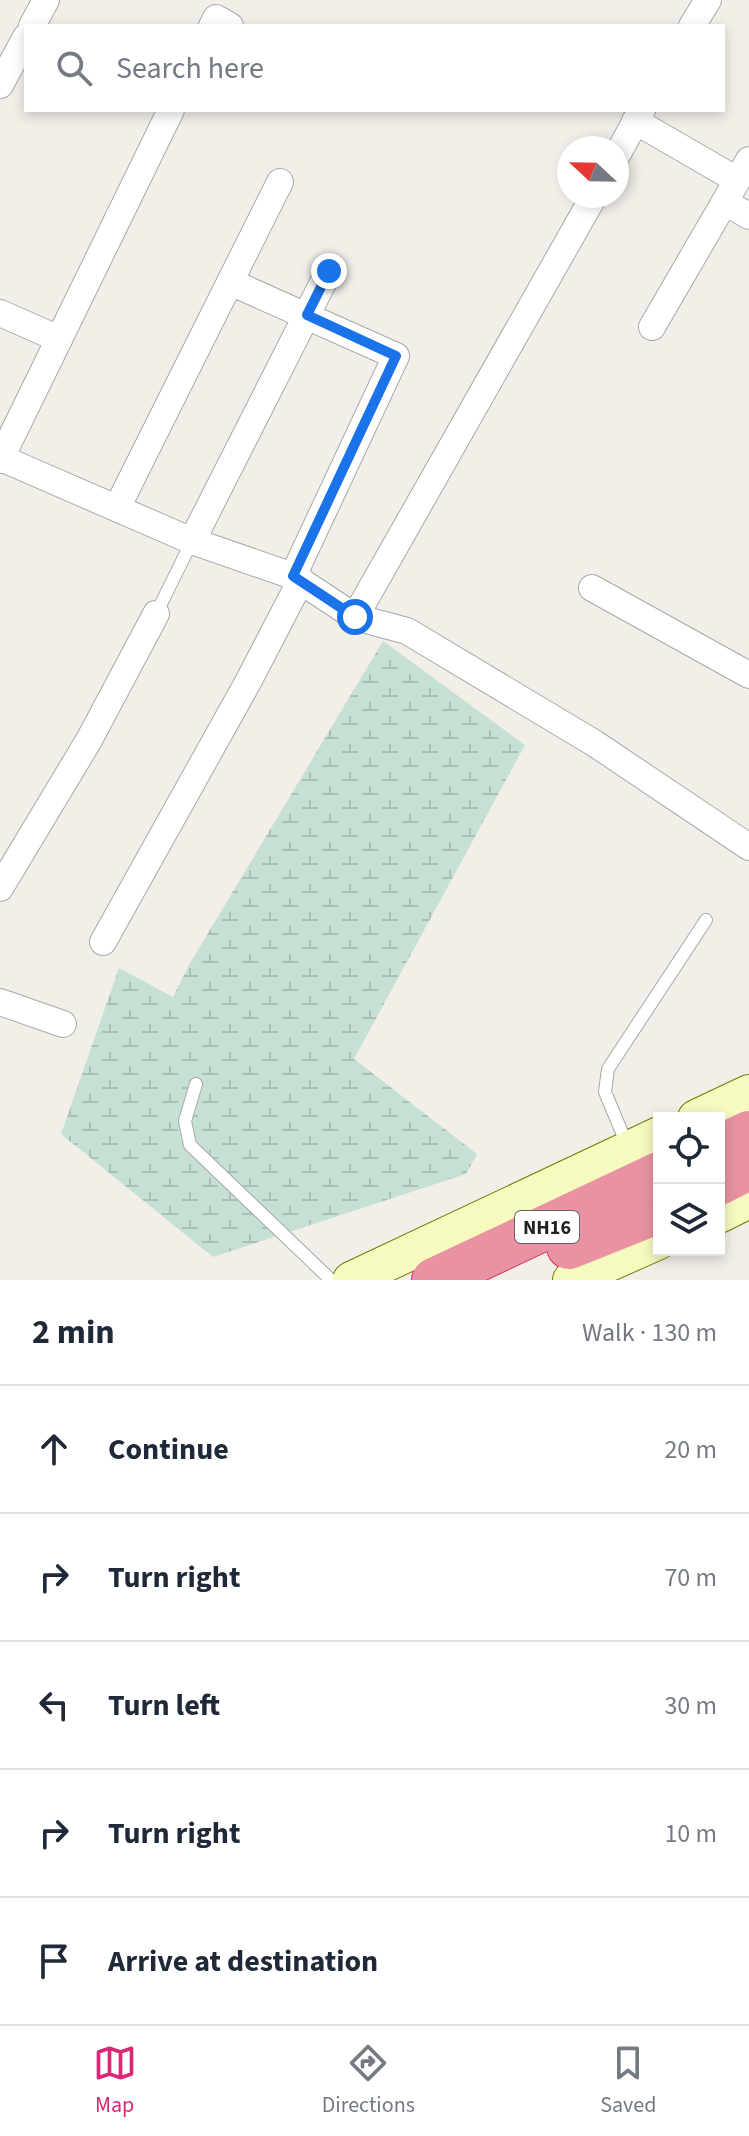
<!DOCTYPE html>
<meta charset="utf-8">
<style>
body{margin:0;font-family:"Source Sans 3",sans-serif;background:#f2f2f3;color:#1f2937}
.controls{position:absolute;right:24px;bottom:24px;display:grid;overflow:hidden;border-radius:0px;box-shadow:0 4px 12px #0003}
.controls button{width:72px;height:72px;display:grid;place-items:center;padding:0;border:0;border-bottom:2px solid #e0e1e3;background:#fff;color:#1f2937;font:40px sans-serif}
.compass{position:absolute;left:557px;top:136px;width:72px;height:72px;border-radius:50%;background:#fff;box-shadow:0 4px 12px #0003;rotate:292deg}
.stop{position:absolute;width:24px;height:24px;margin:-18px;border:6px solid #1a73e8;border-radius:50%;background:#fff}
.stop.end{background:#1a73e8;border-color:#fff;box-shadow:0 2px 8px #0008}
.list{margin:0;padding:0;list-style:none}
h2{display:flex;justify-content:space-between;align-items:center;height:104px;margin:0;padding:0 32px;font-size:34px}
h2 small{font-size:26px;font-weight:400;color:#747a83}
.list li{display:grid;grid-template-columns:52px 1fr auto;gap:24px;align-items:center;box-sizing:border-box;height:128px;padding:0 32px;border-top:2px solid #e0e1e3}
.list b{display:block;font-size:30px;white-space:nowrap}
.list em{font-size:26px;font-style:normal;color:#747a83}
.icon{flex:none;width:44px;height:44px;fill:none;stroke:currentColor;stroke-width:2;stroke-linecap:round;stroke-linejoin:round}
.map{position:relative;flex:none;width:749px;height:1280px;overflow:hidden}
.search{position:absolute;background:#fff;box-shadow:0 4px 12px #0003;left:24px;right:24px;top:24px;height:88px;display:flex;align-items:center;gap:20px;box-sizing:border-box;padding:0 28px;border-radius:0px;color:#747a83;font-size:30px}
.sheet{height:744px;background:#fff}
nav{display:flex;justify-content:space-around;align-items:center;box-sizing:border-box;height:112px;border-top:2px solid #e0e1e3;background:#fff;font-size:22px;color:#747a83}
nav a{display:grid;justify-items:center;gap:4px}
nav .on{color:#db2777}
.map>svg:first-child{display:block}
.wetland{fill:url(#wetland-marsh)}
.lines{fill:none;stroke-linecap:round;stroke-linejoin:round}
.lane-casing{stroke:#a9a9a9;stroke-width:14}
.street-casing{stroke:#a9a9a9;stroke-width:28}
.secondary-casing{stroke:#707d05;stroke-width:38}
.highway-casing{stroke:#dc2a67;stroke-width:46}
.lane{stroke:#fff;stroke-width:12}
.street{stroke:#fff;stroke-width:26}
.secondary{stroke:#f7fabf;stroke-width:36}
.highway{stroke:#e892a2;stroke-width:44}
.route{stroke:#1a73e8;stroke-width:10}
.labels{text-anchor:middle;stroke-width:6;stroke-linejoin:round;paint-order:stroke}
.shield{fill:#fff;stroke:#646464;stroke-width:2}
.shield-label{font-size:20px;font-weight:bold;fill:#222}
</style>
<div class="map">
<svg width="749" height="1280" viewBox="0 0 749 1280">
<defs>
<pattern id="wetland-marsh" width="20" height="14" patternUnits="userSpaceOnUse" patternTransform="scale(2)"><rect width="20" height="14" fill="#c6e0d4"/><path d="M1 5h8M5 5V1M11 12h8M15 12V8" fill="none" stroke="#aac0b6"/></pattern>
</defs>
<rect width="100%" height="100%" fill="#f2efe9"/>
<polygon class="wetland" points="383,641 525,745 354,1059 477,1154 466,1174 213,1257 61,1134 119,968 173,997 190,963"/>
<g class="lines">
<defs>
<g id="lane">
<polyline points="156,614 192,541"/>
<polyline points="196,1084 185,1121 190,1145 331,1280"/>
<polyline points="628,1147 605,1092 608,1069 706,920"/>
</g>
<g id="street">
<polyline points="32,26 46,0"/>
<polyline points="212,26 216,18 230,26"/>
<polyline points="692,26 708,0"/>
<polyline points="0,85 26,37"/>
<polyline points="635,121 737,180"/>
<polyline points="617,155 642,110"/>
<polyline points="725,202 749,216"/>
<polyline points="230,282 396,356 293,576"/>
<polyline points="0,313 59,339"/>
<polyline points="652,327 749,160"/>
<polyline points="1,458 192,541 293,576 355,617 407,631 594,743 749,847"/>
<polyline points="0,460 171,110"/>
<polyline points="117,508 280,182"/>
<polyline points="192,541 329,271"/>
<polyline points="592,588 749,675"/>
<polyline points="355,617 594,196"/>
<polyline points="0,888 89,740 156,614"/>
<polyline points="103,942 248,682 301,580"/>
<polyline points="0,1002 63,1024"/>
</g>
<g id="secondary">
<polyline points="696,1118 749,1093"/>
<polyline points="719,1215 749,1200"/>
<polyline points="351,1280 659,1135"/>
<polyline points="571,1280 659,1241"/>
</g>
<g id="highway">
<polyline points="719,1147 749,1133"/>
<polyline points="719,1183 749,1168"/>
<polyline points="569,1247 659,1211"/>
<polyline points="434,1280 659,1174"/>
</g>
</defs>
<use href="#lane" class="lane-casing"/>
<use href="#street" class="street-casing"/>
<use href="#secondary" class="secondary-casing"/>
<use href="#highway" class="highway-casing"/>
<use href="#lane" class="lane"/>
<use href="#street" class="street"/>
<use href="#secondary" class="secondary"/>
<use href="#highway" class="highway"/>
</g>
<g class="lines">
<polyline class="route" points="329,271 307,315 396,356 293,576 355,617"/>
</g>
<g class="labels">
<rect class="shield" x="515" y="1211" width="64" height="32" rx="6"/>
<g class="shield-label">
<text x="547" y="1234">NH16</text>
</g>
</g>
</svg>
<div class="controls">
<button><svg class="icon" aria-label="locate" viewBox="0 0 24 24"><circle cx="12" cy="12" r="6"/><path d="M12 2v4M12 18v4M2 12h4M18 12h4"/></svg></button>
<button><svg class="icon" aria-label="layers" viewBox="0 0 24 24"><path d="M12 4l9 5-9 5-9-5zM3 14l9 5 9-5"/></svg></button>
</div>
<svg class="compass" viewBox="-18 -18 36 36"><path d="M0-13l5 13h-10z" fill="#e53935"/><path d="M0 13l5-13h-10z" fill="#747a83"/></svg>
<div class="stop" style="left:355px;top:617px"></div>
<div class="stop end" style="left:329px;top:271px"></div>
<div class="search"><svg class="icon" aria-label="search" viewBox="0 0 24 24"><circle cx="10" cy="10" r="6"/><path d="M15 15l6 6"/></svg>Search here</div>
</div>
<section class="sheet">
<h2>2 min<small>Walk · 130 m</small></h2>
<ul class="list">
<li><svg class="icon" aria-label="ahead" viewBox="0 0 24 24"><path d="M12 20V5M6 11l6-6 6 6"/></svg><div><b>Continue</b></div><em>20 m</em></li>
<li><svg class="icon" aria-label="right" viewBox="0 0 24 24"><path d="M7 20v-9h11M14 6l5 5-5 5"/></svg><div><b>Turn right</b></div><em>70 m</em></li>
<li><svg class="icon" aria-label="left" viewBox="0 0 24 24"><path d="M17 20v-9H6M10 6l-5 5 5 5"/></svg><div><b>Turn left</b></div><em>30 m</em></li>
<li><svg class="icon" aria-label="right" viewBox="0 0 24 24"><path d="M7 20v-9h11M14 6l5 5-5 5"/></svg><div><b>Turn right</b></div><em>10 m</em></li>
<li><svg class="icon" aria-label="arrive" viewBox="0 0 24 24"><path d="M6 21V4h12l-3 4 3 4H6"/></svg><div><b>Arrive at destination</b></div></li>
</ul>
</section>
<nav>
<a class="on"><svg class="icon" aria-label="map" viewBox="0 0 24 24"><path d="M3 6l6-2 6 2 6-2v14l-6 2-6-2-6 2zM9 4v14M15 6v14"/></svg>Map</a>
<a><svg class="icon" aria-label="directions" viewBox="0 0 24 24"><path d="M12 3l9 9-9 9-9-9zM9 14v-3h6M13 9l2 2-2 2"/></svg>Directions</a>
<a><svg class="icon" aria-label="saved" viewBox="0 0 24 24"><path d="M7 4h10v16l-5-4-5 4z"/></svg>Saved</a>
</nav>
